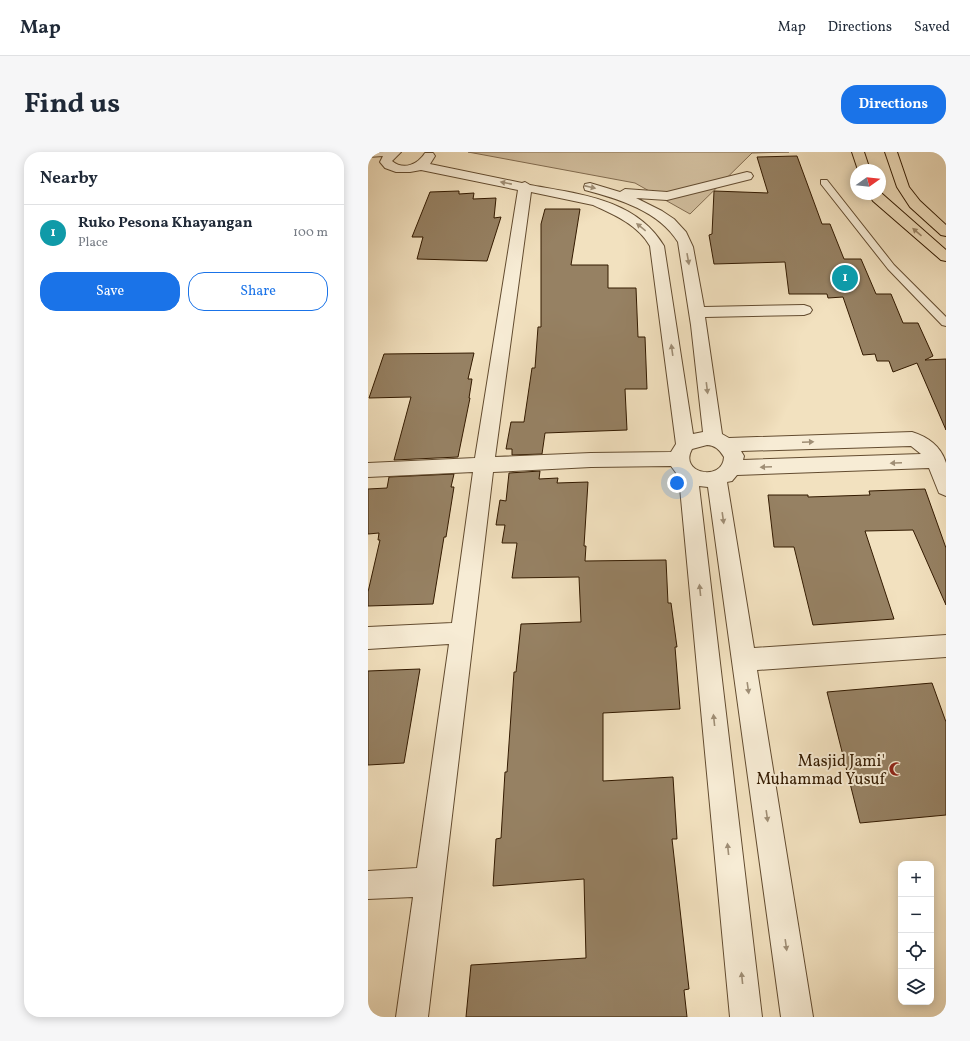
<!DOCTYPE html>
<meta charset="utf-8">
<style>
body{margin:0;font-family:Vollkorn,serif;background:#f6f6f7;color:#1f2937}
.controls{position:absolute;right:12px;bottom:12px;display:grid;overflow:hidden;border-radius:8px;box-shadow:0 2px 10px #0003}
.controls button{width:36px;height:36px;display:grid;place-items:center;padding:0;border:0;border-bottom:1px solid #e0e1e3;background:#fff;color:#1f2937;font:20px sans-serif}
.compass{position:absolute;left:482px;top:12px;width:36px;height:36px;border-radius:50%;background:#fff;box-shadow:0 2px 10px #0003;rotate:75deg}
.you{position:absolute;left:309px;top:331px;width:14px;height:14px;margin:-10px;border:3px solid #fff;border-radius:50%;background:#1a73e8;box-shadow:0 0 0 6px #1a73e833}
.badge{display:grid;place-items:center;width:26px;height:26px;border-radius:50%;background:#1a73e8;color:#fff;font-size:13px;font-weight:700}
.pin{position:absolute;translate:-50% -50%;border:2px solid #fff;box-shadow:0 1px 4px #0006}
.list{margin:0;padding:0;list-style:none}
h2{display:flex;justify-content:space-between;align-items:center;height:52px;margin:0;padding:0 16px;font-size:17px}
h2 small{font-size:13px;font-weight:400;color:#747a83}
.list li{display:grid;grid-template-columns:26px 1fr auto;gap:12px;align-items:center;box-sizing:border-box;height:56px;padding:0 16px;border-top:1px solid #e0e1e3}
.list b{display:block;font-size:15px;white-space:nowrap}
.list p{margin:0;font-size:13px;white-space:nowrap;color:#747a83}
.list em{font-size:13px;font-style:normal;color:#747a83}
.actions{display:flex;gap:8px;padding:12px 16px}
.actions a{flex:1;padding:9px 0;border:1px solid #1a73e8;border-radius:16px;text-align:center;font-size:14px;color:#1a73e8}
.actions .main{background:#1a73e8;color:#fff}
.icon{flex:none;width:22px;height:22px;fill:none;stroke:currentColor;stroke-width:2;stroke-linecap:round;stroke-linejoin:round}
.map{position:relative;flex:none;width:578px;height:865px;overflow:hidden;border-radius:16px}
header{display:flex;align-items:center;gap:24px;box-sizing:border-box;height:56px;padding:0 20px;background:#fff;border-bottom:1px solid #e0e1e3}
header strong{font-size:19px}
nav{display:flex;gap:22px;margin-inline-start:auto;font-size:14px}
.intro{display:flex;align-items:center;justify-content:space-between;box-sizing:border-box;height:96px;padding:0 24px}
h1{margin:0;font-size:28px}
.button{padding:10px 18px;border-radius:16px;background:#1a73e8;color:#fff;font-size:14px;font-weight:700}
main{display:flex;gap:24px;padding:0 24px}
aside{flex:1;background:#fff;border-radius:16px;box-shadow:0 2px 10px #0003}
.map>svg:first-child{display:block}
.green{fill:#d2bf9f;stroke:#826c50}
.building{fill:#968163;stroke:#331a00}
.lines{fill:none;stroke-linecap:round;stroke-linejoin:round}
.lane-casing{stroke:#634c30;stroke-width:2}
.street-casing{stroke:#634c30;stroke-width:2}
.highway-casing{stroke:#331a00;stroke-width:2}
.lane{fill:#f7ecd5;fill-rule:evenodd}
.street{fill:#f7ecd5;fill-rule:evenodd}
.highway{fill:#f2e1bf;fill-rule:evenodd}
.oneway{fill:#9f8e75}
.oneway2{fill:#9c8769}
.labels{text-anchor:middle;stroke-width:4;stroke-linejoin:round;paint-order:stroke}
.poi-label{font-size:16px;fill:#331a00;stroke:#f7ecd5;text-anchor:end}
</style>
<header>
<strong>Map</strong>
<nav><a>Map</a><a>Directions</a><a>Saved</a></nav>
</header>
<div class="intro"><h1>Find us</h1><a class="button">Directions</a></div>
<main>
<aside>
<h2>Nearby<small></small></h2>
<ul class="list">
<li><span class="badge" style="background:#0f9aa8">1</span><div><b>Ruko Pesona Khayangan</b><p>Place</p></div><em>100 m</em></li>
</ul>
<div class="actions"><a class="main">Save</a><a>Share</a></div>
</aside>
<div class="map">
<svg width="578" height="865" viewBox="0 0 578 865">
<rect width="100%" height="100%" fill="#f2e1bf"/>
<filter id="stains"><feTurbulence type="fractalNoise" baseFrequency=".005" numOctaves="4"/><feColorMatrix values="0 0 0 0 .2 0 0 0 0 .09 0 0 0 0 .02 0 0 0 .5 -.17"/></filter>
<radialGradient id="worn" r=".72"><stop offset=".6" stop-color="#630" stop-opacity="0"/><stop offset="1" stop-color="#630" stop-opacity=".3"/></radialGradient>
<polygon class="green" points="100,0 421,0 384,1 322,62 267,31"/>
<g class="building">
<polygon points="429,4 454,72 462,72 476,107 493,107 508,142 523,142 535,171 550,171 565,204 557,208 578,207 578,278 549,211 525,220 521,209 509,209 507,202 495,203 475,145 460,146 459,142 421,142 417,110 346,112 341,83 344,82 346,39 400,41 389,5"/>
<polygon points="91,39 91,42 106,41 105,47 128,46 126,66 133,65 119,109 49,107 55,85 44,85 62,40"/>
<polygon points="177,57 212,57 203,113 240,113 240,136 268,136 270,185 277,185 279,237 257,237 259,278 177,281 174,302 144,303 144,297 138,297 143,270 156,270 164,216 167,216 170,175 173,175 173,72"/>
<polygon points="106,201 100,227 104,227 101,246 102,246 90,305 26,308 43,245 1,246 16,202"/>
<polygon points="172,319 171,327 190,326 189,331 220,330 216,394 218,394 217,409 298,408 300,451 303,451 309,495 307,495 312,557 235,561 235,629 305,625 309,687 304,687 321,837 316,838 319,865 98,865 103,813 218,806 216,727 125,734 128,687 133,686 137,620 139,620 146,520 148,520 153,472 213,470 211,425 144,426 149,391 134,391 137,373 128,373 132,348 138,349 141,321"/>
<polygon points="86,322 83,335 86,335 78,385 76,385 65,452 0,454 0,440 12,388 10,388 11,381 0,382 0,337 19,336 21,325"/>
<polygon points="557,337 578,396 578,453 545,378 497,379 526,467 445,473 426,395 406,395 400,343 440,343 440,345 502,343 501,339"/>
<polygon points="52,517 36,611 0,613 0,519"/>
<polygon points="564,531 578,570 578,663 492,671 459,540"/>
</g>
<g class="lines">
<defs>
<polygon id="lane" points="453,28 459,28 526,113 578,165 578,174 574,173 520,117 453,32"/>
<path id="street" d="M0 0H33L24 9C36 19 50 12 57 1H65L67 4 62 12 154 31 157 30 162 33C211 42 268 47 296 94L325 282 335 280 323 173 310 90C291 59 251 47 217 38L216 35 217 32 222 31 252 40 257 37 299 40 379 20 383 21 385 24 383 27 299 48 268 46 294 59 306 67 318 80 325 95 336 155 436 153 442 155 444 158 442 161 436 163 337 165 354 282 361 286 544 280C560 285 573 294 578 311 578 321 578 334 578 344L571 341 561 316 369 323 364 329 359 330 386 496 578 483V505L389 518 445 865H413L340 335 331 334 394 865H362L311 325 303 314 223 315 125 320 60 865H28L45 745 0 747V719L49 716 81 492 0 497V475L84 471 105 320 0 325V311L107 306 150 38 53 18 42 20H28L17 16 12 10 15 4 0 5ZM163 40 225 53C247 63 270 73 282 94L308 292 303 300 223 301 127 305ZM339 293C347 293 352 298 356 305 355 330 310 322 324 297ZM543 294 553 302 375 308 376 304 373 299Z"/>
<g id="highway">
<polygon points="484,0 496,0 502,18 490,18"/>
<polygon points="517,0 529,0 541,35 552,49 578,73 578,84 573,83 542,55 529,35"/>
<polygon points="512,40 578,98 578,109 573,108 505,49 501,42 512,42"/>
</g>
</defs>
<use href="#lane" class="lane-casing"/>
<use href="#street" class="street-casing"/>
<use href="#highway" class="highway-casing"/>
<use href="#lane" class="lane"/>
<use href="#street" class="street"/>
<use href="#highway" class="highway"/>
</g>
<defs><path id="oneway-solid" d="M-6-.8H1V-3.2L6.5 0L1 3.2V.8H-6Z"/></defs>
<g class="oneway">
<use href="#oneway-solid" transform="translate(138 31) rotate(-169)"/>
<use href="#oneway-solid" transform="translate(222 35) rotate(13)"/>
<use href="#oneway-solid" transform="translate(273 75) rotate(-141)"/>
<use href="#oneway-solid" transform="translate(320 107) rotate(80)"/>
<use href="#oneway-solid" transform="translate(304 198) rotate(-98)"/>
<use href="#oneway-solid" transform="translate(339 236) rotate(83)"/>
<use href="#oneway-solid" transform="translate(440 290) rotate(-2)"/>
<use href="#oneway-solid" transform="translate(528 311) rotate(178)"/>
<use href="#oneway-solid" transform="translate(398 315) rotate(178)"/>
<use href="#oneway-solid" transform="translate(355 366) rotate(82)"/>
<use href="#oneway-solid" transform="translate(332 438) rotate(-96)"/>
<use href="#oneway-solid" transform="translate(380 536) rotate(82)"/>
<use href="#oneway-solid" transform="translate(346 568) rotate(-96)"/>
<use href="#oneway-solid" transform="translate(399 664) rotate(82)"/>
<use href="#oneway-solid" transform="translate(360 697) rotate(-96)"/>
<use href="#oneway-solid" transform="translate(418 793) rotate(82)"/>
<use href="#oneway-solid" transform="translate(374 826) rotate(-96)"/>
</g>
<use class="oneway2" href="#oneway-solid" transform="translate(549 80) rotate(-139)"/>
<defs>
<symbol id="mosque-bare" viewBox="-9 -9 18 18"><path d="M3.5-4.9A6 6 0 1 0 3.5 4.9A5 5 0 1 1 3.5-4.9Z" fill="#8f2418" stroke="#f7ecd5" stroke-width="2.5" paint-order="stroke"/></symbol>
</defs>
<g fill-rule="evenodd">
<use href="#mosque-bare" x="518" y="607" width="20" height="20"/>
</g>
<g class="labels">
<g class="poi-label">
<text x="517" y="614">Masjid Jami'<tspan x="517" dy="18">Muhammad Yusuf</tspan></text>
</g>
</g>
<rect width="100%" height="100%" filter="url(#stains)"/>
<rect width="100%" height="100%" fill="url(#worn)"/>
</svg>
<div class="controls">
<button>+</button>
<button>−</button>
<button><svg class="icon" aria-label="locate" viewBox="0 0 24 24"><circle cx="12" cy="12" r="6"/><path d="M12 2v4M12 18v4M2 12h4M18 12h4"/></svg></button>
<button><svg class="icon" aria-label="layers" viewBox="0 0 24 24"><path d="M12 4l9 5-9 5-9-5zM3 14l9 5 9-5"/></svg></button>
</div>
<svg class="compass" viewBox="-18 -18 36 36"><path d="M0-13l5 13h-10z" fill="#e53935"/><path d="M0 13l5-13h-10z" fill="#747a83"/></svg>
<div class="you"></div>
<div class="pin badge" style="left:477px;top:126px;background:#0f9aa8">1</div>
</div>
</main>
